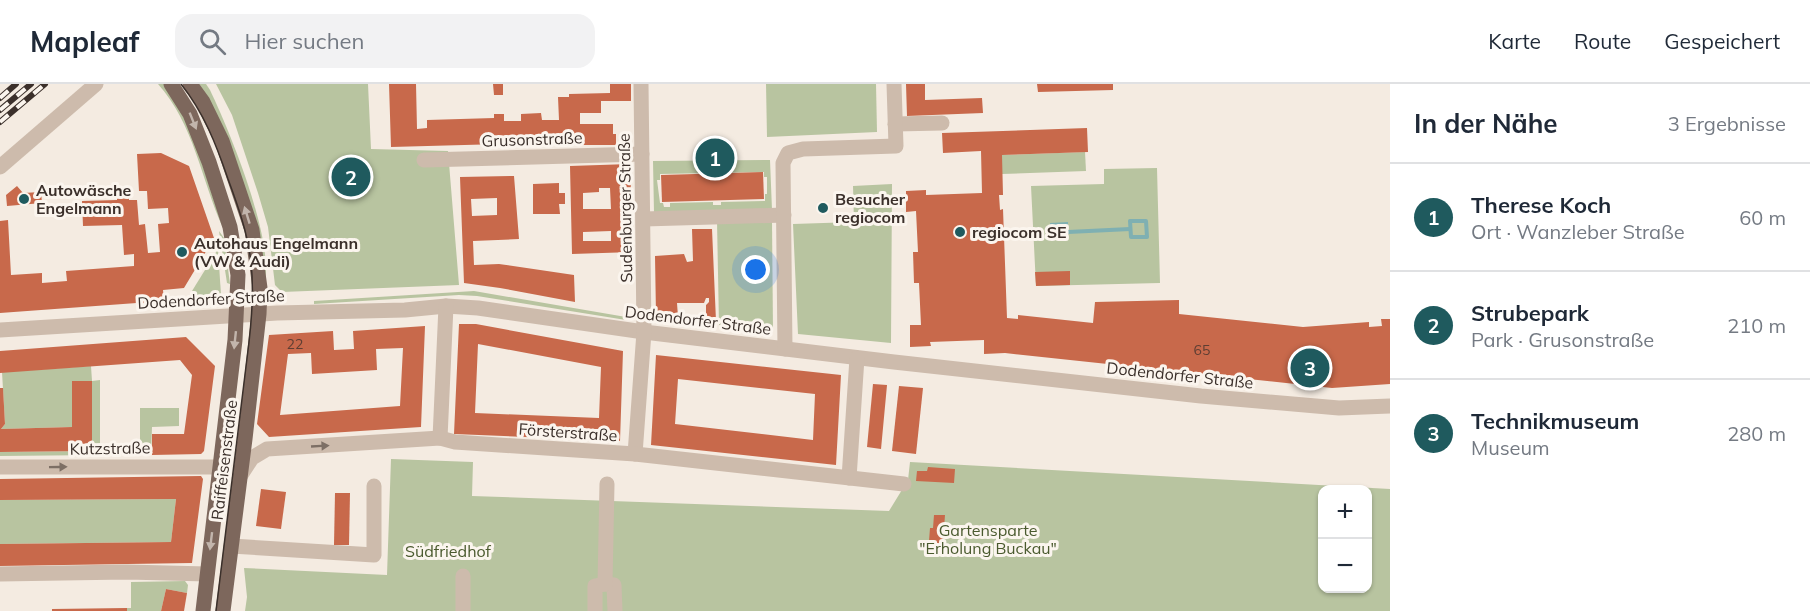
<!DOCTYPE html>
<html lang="de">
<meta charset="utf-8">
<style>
body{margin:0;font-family:Mulish,sans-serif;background:#f2f2f3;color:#1f2937}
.controls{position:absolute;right:18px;bottom:18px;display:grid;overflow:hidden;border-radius:12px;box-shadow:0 2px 4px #0004}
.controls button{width:54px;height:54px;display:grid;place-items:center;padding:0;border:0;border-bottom:2px solid #e0e1e3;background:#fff;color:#1f2937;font:30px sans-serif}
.you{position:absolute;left:756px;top:186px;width:21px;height:21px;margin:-15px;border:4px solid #fff;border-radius:50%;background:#1a73e8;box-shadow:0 0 0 9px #1a73e833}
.badge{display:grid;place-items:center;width:39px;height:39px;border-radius:50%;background:#1f5a5e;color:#fff;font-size:20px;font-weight:700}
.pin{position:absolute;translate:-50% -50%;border:3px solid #fff;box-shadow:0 2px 6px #0006}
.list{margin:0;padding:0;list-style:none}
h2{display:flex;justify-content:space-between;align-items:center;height:78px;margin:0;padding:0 24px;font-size:26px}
h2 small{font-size:20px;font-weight:400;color:#747a83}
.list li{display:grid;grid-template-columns:39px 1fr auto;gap:18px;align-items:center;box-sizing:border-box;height:108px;padding:0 24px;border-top:2px solid #e0e1e3}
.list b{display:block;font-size:22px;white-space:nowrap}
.list p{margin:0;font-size:20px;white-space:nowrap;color:#747a83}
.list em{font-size:20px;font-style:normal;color:#747a83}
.icon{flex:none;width:33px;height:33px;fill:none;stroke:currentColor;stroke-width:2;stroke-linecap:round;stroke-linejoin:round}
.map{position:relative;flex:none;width:1390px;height:527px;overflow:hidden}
header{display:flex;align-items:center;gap:36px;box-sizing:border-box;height:84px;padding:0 30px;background:#fff;border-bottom:2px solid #e0e1e3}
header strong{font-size:28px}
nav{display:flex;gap:33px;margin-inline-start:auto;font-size:21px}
.search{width:420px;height:54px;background:#f2f2f3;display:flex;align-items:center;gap:15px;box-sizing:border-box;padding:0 21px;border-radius:18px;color:#747a83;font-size:22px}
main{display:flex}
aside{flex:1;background:#fff}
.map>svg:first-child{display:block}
.green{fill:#b8c4a0;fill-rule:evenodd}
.water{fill:#7fb0b2}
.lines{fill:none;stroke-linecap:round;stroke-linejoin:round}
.stream{stroke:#7fb0b2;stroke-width:4}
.building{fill:#c8694b;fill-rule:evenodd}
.minor{stroke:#cdbbac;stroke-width:15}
.major{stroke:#7d675c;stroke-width:15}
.tram{stroke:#3b302b;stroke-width:1.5}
.rail-casing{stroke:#3b302b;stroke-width:6}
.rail{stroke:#fbf5ee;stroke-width:4;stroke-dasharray:11;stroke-linecap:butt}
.oneway{fill:#c2b5ac}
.oneway2{fill:#7d6f65}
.poi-dot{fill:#1f5a5e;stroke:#fbf5ee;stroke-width:2}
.labels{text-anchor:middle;stroke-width:6;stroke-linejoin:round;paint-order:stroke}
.number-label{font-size:14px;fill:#5e3e33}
.street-label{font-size:16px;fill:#3b302b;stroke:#fbf5ee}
.poi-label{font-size:16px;font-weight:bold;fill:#3b302b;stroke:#fbf5ee;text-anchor:start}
.park-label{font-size:16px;fill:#4a5a2e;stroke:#fbf5ee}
</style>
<header>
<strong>Mapleaf</strong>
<div class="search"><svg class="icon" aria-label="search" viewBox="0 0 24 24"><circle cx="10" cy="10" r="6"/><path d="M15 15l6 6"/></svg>Hier suchen</div>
<nav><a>Karte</a><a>Route</a><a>Gespeichert</a></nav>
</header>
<main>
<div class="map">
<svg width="1390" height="527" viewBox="0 0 1390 527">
<rect width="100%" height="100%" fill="#f4ebe1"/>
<g class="green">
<path d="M158 0H165L191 45 223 144C201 95 194 40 158 0Z"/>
<path d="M196 0H206L210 6C230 48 273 153 265 198Z"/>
<polygon points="216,0 368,0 371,65 448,67 459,201 282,208 275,201 268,143 258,109 232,31"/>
<polygon points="766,0 876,0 877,48 767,53"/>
<polygon points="1085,68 1086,87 1002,90 1002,71"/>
<path d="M770 76 772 126 654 129 653 77ZM764 88V93H767V110H765V117L721 118V121H713V118L670 119V123H664L663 119H660L657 96H660V90Z"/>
<polygon points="1157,84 1160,199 1036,202 1031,102 1104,100 1104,85"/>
<polygon points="892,100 891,259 798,250 793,140 854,138 853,102"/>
<polygon points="717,137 772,137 773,246 719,241"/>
<polygon points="219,147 224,154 230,200 227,199"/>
<polygon points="218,165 221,211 193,214 192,207"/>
<polygon points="474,207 626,233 626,236 477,212 459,211 314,220 314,217"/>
<polygon points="91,282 92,297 100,296 100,371 0,372 0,368 92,367 91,297 72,297 72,343 1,345 5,340 2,288"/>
<polygon points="140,324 179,324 179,342 152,343 151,371 110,371 110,365 140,364"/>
<path d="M391 375 473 378 472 412 889 427 908 396 910 378 1390 405V527H245L247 513 244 484 387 491ZM1322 406H1368V504H1322Z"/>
<polygon points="176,415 171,458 0,460 0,416"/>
<polygon points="185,497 188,501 187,509 166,505 161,527 127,527 127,524 131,524 131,498"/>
</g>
<polygon class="water" points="1068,138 1068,155 1051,156 1050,139"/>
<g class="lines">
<g class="stream">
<polygon points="1130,137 1146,137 1147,153 1131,153"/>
<polyline points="1068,148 1130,145"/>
</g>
</g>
<g class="building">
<polygon points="389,0 416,0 417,45 427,44 427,36 494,34 494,30 504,30 504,37 521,37 521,30 541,29 542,36 559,36 558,13 569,13 569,10 610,9 610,0 631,0 631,17 601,17 601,29 580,29 580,40 613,40 613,50 616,50 616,61 569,61 569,58 391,63"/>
<polygon points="493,0 503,0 503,11 494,11"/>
<polygon points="906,0 925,0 925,16 982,14 983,29 907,32"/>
<polygon points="1037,0 1113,0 1113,6 1038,8"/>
<polygon points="1087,44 1088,68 1002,71 1003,111 999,111 1000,126 1003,125 1007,234 1018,235 1018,231 1093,239 1095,218 1179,216 1179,230 1303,243 1369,238 1369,243 1382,242 1381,235 1390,235 1390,300 1332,304 1005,269 984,270 984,256 930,258 931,262 910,263 910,241 921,241 919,199 914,199 913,168 918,168 916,127 906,128 906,107 926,106 926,111 982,109 981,67 943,69 942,49"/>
<polygon points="161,69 189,82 214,154 184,204 163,206 164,217 0,229 0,137 8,136 11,191 42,189 42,199 67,197 66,187 134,182 134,170 124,171 122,141 83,142 82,117 117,116 117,104 128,103 129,116 137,116 139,141 145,140 148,169 160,168 158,140 169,139 168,124 148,125 147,107 139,107 137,70"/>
<path d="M630 80 633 168 572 170 570 82ZM599 104H610L611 125H583V109L599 108ZM611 147V157H583V148Z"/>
<polygon points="763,88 764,115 662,118 661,91"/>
<path d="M514 92 519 155 473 157 474 181 499 180 574 191 575 218 500 204 464 199 460 93ZM497 114V131L472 132 471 115Z"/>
<polygon points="559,99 559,109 565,109 565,120 559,120 560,130 533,130 533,100"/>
<polygon points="17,102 23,109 41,108 42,119 7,122 6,111"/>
<polygon points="692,145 712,145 716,237 706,236 706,221 709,218 709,214 706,214 704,219 677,219 678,233 656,231 655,172 684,170 687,178 693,177"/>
<polygon points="1070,187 1070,201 1036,202 1035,188"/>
<path d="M459 240H476L623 267 620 357 454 350ZM478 260 601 283 599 334 475 329Z"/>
<path d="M425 242 421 343 269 353 257 340 269 251 333 247 334 266 354 265 353 247ZM403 264 400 322 280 331 288 270 311 269 312 290 377 286 376 265Z"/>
<polygon points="186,253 215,282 204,367 201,370 152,371 152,350 184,350 192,291 180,276 0,289 0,267"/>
<path d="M656 271 841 291 836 381 651 361ZM678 295 815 310 813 356 675 340Z"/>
<polygon points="72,297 92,297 92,367 0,368 0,304 3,304 5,340 1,345 72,343"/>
<polygon points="873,300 887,301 881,365 867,363"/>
<polygon points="899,302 923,304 916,370 892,367"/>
<polygon points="928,383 955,385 954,399 916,397 917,387 927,387"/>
<polygon points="201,392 203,395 192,479 0,482 0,460 171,458 176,415 0,416 0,395"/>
<polygon points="261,405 286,408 281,445 256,442"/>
<polygon points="335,409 350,409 349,461 334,461"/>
<polygon points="934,431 945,431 942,471 928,470 930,444 933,444"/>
<polygon points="166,505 187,509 184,527 161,527"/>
<polygon points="127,524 127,527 52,527 52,525"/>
</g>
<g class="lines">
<g class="minor">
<polyline points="895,40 942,39"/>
<polyline points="424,76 642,70"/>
<polyline points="0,83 96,0"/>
<polyline points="644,135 784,131"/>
<polyline points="0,246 277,229 405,226 446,222 478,224 644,248 894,278 1201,312 1339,324 1390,322"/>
<polyline points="785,265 783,79 788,69 803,65 896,62 894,0"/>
<polyline points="440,354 446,222"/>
<polyline points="635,370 644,248 641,0"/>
<polyline points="0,383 220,383"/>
<polyline points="241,391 252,374 267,365 440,354 455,358 635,370 904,400"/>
<polyline points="849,394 857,274"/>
<polyline points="231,462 374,471 374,402"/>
<polyline points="0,490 127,488 207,490"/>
<polyline points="605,500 614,501 615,527"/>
<polyline points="463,527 463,492"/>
<polyline points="595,527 595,502 605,500 607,400"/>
</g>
<g class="major">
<polyline points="171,0 190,30 209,78 230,143 238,191 235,256 203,527"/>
<polyline points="190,0 203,18 222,57 252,146 260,204 259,230 245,355 223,527"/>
</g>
<path class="tram" d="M181 0C204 29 216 60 228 95 238 122 248 150 251 179 254 205 252 232 249 258L216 527"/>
<defs>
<g id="rail">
<polyline points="0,14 16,0"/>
<polyline points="0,26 31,0"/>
<polyline points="0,38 45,0"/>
</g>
</defs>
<use href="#rail" class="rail-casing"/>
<use href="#rail" class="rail"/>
</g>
<defs><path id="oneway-solid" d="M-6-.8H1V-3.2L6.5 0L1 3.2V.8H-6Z" transform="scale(1.5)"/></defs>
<g class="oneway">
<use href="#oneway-solid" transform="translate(193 37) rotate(68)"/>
<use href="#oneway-solid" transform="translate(247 131) rotate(-107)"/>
<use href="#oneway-solid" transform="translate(235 256) rotate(96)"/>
<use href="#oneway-solid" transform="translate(211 457) rotate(97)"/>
</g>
<g class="oneway2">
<use href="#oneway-solid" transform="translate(320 362) rotate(-3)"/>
<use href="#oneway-solid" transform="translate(58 383) rotate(-1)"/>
</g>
<g class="poi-dot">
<circle cx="24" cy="115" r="6"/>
<circle cx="823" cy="124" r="6"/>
<circle cx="960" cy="148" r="6"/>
<circle cx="182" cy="168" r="6"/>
</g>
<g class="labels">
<g class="number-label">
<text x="295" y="265">22</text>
<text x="1202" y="271">65</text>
</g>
<g class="street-label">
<text transform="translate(532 55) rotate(-2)" y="6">Grusonstraße</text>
<text transform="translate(625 124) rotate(-91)" y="6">Sudenburger Straße</text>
<text transform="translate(211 215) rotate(-3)" y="6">Dodendorfer Straße</text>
<text transform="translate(698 236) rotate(7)" y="6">Dodendorfer Straße</text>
<text transform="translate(1180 291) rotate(6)" y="6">Dodendorfer Straße</text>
<text transform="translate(568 348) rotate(4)" y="6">Försterstraße</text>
<text transform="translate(110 364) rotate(-1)" y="6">Kutzstraße</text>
<text transform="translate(224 376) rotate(-83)" y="6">Raiffeisenstraße</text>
</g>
<g class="poi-label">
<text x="36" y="112">Autowäsche<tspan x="36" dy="18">Engelmann</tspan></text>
<text x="835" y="121">Besucher<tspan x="835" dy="18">regiocom</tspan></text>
<text x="972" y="154">regiocom SE</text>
<text x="194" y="165">Autohaus Engelmann<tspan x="194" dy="18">(VW &amp; Audi)</tspan></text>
</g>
<g class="park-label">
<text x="988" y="452">Gartensparte<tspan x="988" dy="18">"Erholung Buckau"</tspan></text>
<text x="448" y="473">Südfriedhof</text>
</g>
</g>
</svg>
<div class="controls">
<button>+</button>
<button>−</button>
</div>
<div class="you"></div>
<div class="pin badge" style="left:715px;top:74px">1</div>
<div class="pin badge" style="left:351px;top:93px">2</div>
<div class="pin badge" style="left:1310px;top:284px">3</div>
</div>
<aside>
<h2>In der Nähe<small>3 Ergebnisse</small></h2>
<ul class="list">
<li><span class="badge">1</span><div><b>Therese Koch</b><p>Ort · Wanzleber Straße</p></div><em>60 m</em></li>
<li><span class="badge">2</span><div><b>Strubepark</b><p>Park · Grusonstraße</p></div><em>210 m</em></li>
<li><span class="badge">3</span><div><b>Technikmuseum</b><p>Museum</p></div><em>280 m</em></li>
</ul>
</aside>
</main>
